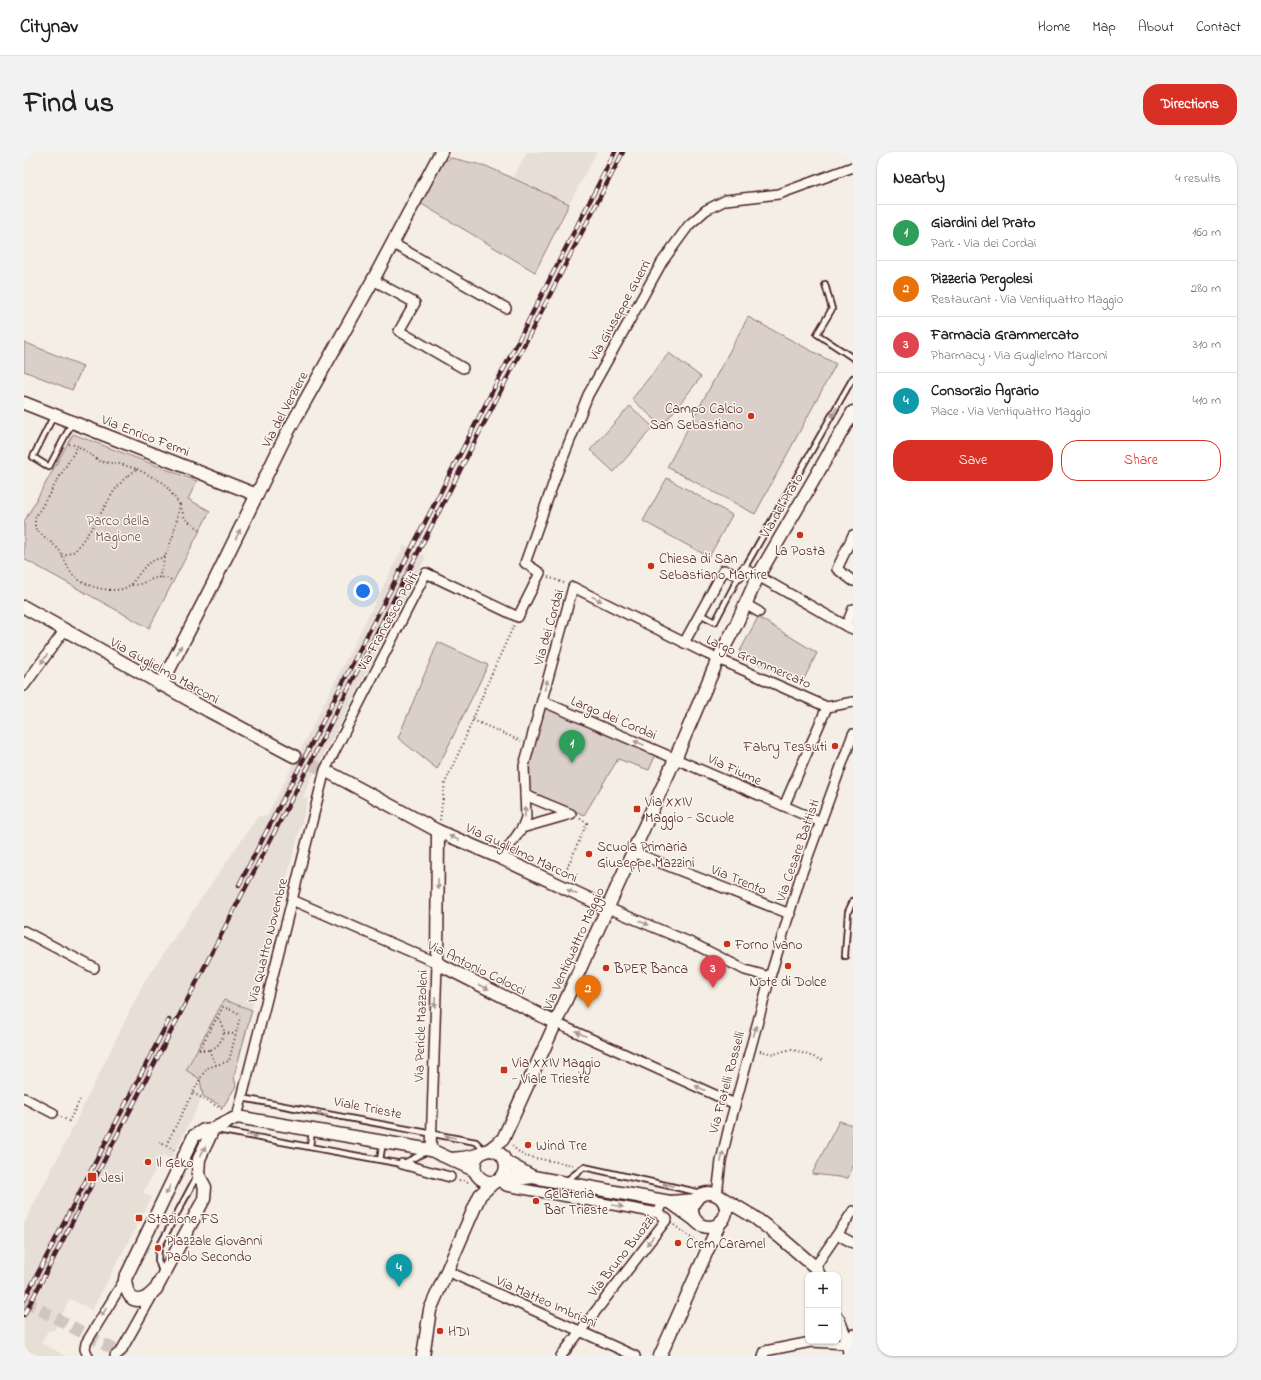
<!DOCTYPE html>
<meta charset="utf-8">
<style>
body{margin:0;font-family:"Indie Flower",sans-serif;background:#f2f2f2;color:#202124}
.controls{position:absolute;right:12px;bottom:12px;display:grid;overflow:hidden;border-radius:8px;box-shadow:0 1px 3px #0004}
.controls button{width:36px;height:36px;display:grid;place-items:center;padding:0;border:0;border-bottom:1px solid #e0e0e0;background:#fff;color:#202124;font:20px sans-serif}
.you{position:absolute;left:339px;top:439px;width:14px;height:14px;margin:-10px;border:3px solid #fff;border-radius:50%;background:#1a73e8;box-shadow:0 0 0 6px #1a73e833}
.badge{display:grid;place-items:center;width:26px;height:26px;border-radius:50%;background:#d93025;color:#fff;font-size:13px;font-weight:700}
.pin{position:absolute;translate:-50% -33px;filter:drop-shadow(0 1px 2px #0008)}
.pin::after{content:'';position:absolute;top:21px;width:14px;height:12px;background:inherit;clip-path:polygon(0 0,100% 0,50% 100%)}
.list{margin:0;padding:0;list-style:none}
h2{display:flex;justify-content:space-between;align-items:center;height:52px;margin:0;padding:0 16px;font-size:17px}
h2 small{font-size:13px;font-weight:400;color:#757577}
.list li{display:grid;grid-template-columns:26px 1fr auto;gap:12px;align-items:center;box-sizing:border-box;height:56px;padding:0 16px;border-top:1px solid #e0e0e0}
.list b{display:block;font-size:15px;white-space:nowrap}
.list p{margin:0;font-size:13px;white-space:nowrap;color:#757577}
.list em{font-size:13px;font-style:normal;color:#757577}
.actions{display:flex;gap:8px;padding:12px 16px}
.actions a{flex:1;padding:9px 0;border:1px solid #d93025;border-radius:16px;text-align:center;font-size:14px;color:#d93025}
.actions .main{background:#d93025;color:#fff}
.map{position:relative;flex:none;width:829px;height:1204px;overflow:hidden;border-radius:16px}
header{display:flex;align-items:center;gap:24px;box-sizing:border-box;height:56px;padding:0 20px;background:#fff;border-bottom:1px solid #e0e0e0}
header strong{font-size:19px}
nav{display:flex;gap:22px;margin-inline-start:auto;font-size:14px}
.intro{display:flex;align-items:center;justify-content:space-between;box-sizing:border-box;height:96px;padding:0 24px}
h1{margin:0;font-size:28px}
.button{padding:10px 18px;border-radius:16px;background:#d93025;color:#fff;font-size:14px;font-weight:700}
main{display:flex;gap:24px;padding:0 24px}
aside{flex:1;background:#fff;border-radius:16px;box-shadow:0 1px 3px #0004}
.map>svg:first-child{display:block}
.built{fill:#e7dfd6}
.green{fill:#dbd0c9;stroke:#92787a}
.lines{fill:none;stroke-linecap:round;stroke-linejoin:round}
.secondary-tunnel{stroke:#d2c5bf;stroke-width:12;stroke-dasharray:12 6;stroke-linecap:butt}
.lane-casing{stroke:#4a1f2b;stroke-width:8}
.street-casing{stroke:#4a1f2b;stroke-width:12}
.secondary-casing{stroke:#4a1f2b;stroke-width:15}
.path{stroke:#4a1f2b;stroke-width:2;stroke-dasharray:1 3;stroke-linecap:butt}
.lane{stroke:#fbf7ec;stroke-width:4.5}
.street{stroke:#fbf7ec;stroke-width:9}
.secondary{stroke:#fbf7ec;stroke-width:12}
.rail-casing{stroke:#4a1f2b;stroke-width:4.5}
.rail{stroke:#fbf7ec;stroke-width:3;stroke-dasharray:9;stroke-linecap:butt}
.oneway{fill:#ab9695}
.poi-dot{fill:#c8321e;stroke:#fbf7ec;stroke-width:1.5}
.labels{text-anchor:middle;stroke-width:3;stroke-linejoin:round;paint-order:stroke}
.street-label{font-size:14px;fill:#4a1f2b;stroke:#fbf7ec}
.poi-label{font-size:14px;fill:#4a1f2b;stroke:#fbf7ec;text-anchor:start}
.park-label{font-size:14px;fill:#6e4b52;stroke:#fbf7ec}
</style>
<header>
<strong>Citynav</strong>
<nav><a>Home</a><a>Map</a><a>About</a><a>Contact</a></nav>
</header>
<div class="intro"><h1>Find us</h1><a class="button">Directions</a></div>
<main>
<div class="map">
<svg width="829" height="1204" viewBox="0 0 829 1204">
<rect width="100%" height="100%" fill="#f4eee4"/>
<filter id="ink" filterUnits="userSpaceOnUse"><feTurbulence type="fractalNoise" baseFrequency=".025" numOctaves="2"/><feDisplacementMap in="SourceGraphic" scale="8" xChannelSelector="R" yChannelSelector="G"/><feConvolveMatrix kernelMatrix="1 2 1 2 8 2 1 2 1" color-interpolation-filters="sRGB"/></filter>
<g filter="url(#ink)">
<g class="built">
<polygon points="503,0 573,0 545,52 488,27"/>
<polygon points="380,393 402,405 285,631 279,645 284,647 210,924 212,934 199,955 179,944 147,1007 139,1003 119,1041 128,1045 68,1158 46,1147 30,1178 24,1179 17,1191 42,1204 0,1204 0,1072 43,987 120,830 234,664 243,664"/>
</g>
<g class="green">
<polygon points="427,6 462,14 545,52 511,120 396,51 417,11"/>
<polygon points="724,165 812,212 731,362 643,315"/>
<polygon points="0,190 59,214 48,238 0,219"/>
<polygon points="645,201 677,225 638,274 608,247"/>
<polygon points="606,254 629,275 590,320 566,298"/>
<polygon points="49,282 173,329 164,347 186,359 125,476 0,407 0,370"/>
<polygon points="643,326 708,363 685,405 619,369"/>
<polygon points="734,465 793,501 778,531 714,503"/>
<polygon points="414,490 464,513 413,617 374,586"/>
<polygon points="520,554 632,602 625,618 594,607 560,663 504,638 503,615"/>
<polygon points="200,848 228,858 210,924 212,934 199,955 179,944 176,927 162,918"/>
<polygon points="815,969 829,973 829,1014 824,1026 788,1022"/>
</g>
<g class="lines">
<g class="secondary-tunnel">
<polyline points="270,604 308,622"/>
<polyline points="0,1149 102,1204"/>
</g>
<defs>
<g id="lane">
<polyline points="801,132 808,157 793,182 829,206"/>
<polyline points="30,263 9,305 25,315 48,271"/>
<polyline points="720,417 829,226"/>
<polyline points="676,462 691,470 715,424"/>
<polyline points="821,804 824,760 829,749"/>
<polyline points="218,946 452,990 461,999"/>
<polyline points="193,978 378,1012 402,1000"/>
<polyline points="286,995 288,978"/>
<polyline points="356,1008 359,990"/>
<polyline points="542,1029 560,1015 682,1042"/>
<polyline points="138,1120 134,1108 135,1095 173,1024"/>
</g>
<g id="street">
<polyline points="368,91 482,156"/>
<polyline points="349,128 391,151 375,179 439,216"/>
<polyline points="829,383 813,417 829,429"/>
<polyline points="721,452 735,460"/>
<polyline points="829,457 822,474 829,477"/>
<polyline points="660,491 700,418 715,424 720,417 734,424 822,474"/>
<polyline points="0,534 40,479"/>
<polyline points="518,549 797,670"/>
<polyline points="760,654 803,555"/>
<polyline points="498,676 547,662 501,643"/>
<polyline points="609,700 766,762"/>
<polyline points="477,706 498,676 502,666 500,614 549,435 683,502 803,555 829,550"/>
<polyline points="268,748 413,811 407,998"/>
<polyline points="584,756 670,792 721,818 746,825"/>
<polyline points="0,779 70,816"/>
<polyline points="532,871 711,952"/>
<polyline points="0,946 29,961"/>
<polyline points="213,965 301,618 402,421 494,465 516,421 501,411 533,321 564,243 638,110 665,73 682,58 702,48 755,42 829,15"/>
<polyline points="378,1012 426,1025"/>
<polyline points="474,1028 482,1034 634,1061 640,1049"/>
<polyline points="693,1043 697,1009 705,975 746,825 776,726 829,582"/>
<polyline points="814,1083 829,1091"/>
<polyline points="791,1115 829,1059"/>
<polyline points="423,1119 611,1204"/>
<polyline points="824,1192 829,1182"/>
<polyline points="64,1204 61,1197 62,1191 101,1127"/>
<polyline points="91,1204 97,1199 129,1142"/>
<polyline points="537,1204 643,1067 634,1061"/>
<polyline points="739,1204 741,1199 787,1190 824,1192 828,1193"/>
</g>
<g id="secondary">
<polyline points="0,251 233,343"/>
<polyline points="0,455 185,559 270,604"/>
<polyline points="137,533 191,428 262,283 349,128 417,0"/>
<polyline points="308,622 414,679 477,706 584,756"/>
<polyline points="414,679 413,811 532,871"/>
<path d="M189 977 175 1007 174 1022 181 1035 180 1047 132 1137C128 1141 123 1146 119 1147 105 1152 102 1137 101 1127L170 984 180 978 189 977 213 965 407 998 450 1018"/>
<polyline points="465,998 479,987 651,607 694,507 712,473 734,424 829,260"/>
<path d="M427 1007C436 1006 446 1006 455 1002 459 1001 461 998 466 998 479 999 485 1011 480 1022 471 1039 446 1027 451 1010 451 1007 454 1005 455 1002"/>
<polyline points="482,1010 509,1025"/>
<polyline points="478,1025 493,1027 509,1025 646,1050 672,1048"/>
<circle cx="685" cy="1058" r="17"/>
<polyline points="693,1043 730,1065 756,1085 791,1115 795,1123"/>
<polyline points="646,1050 671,1068"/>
<polyline points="814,1167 824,1192 826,1204"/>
<polyline points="399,1204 406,1158 456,1043 470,1030"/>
<polyline points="636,1204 696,1070"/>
</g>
</defs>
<use href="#lane" class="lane-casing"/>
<use href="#street" class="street-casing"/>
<use href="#secondary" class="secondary-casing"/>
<g class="path">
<path d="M45 292 54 294 11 366V376C17 383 30 392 36 399 41 407 43 416 49 423 60 435 93 444 106 433"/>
<polyline points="113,317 140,331 156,353"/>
<polyline points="38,405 51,399 70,373 90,339 100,327 113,317 96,312 77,310 54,294"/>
<path d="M141 405C120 409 119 419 106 433 124 434 129 419 150 429"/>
<polyline points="524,425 540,431"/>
<polyline points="135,426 141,405 149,384 156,353 161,367 177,378"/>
<polyline points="449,568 497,589"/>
<polyline points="416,668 421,631 440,589 467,523 490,473"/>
<polyline points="540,723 563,671 555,666"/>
<polyline points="200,881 212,882"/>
<path d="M175 898C178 898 182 898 185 898 195 896 202 883 199 874 198 871 195 868 194 865"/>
<polyline points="185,898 192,913"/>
<polyline points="736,899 750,902 767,897 798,908"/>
<polyline points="169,941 200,958"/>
<polyline points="37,965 45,969 56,948"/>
<polyline points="135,990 150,998"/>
<polyline points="142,993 176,927 183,916 205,909 216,865 213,860 199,855 175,898"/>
<polyline points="488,994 500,1004 549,1013"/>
<polyline points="435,1028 444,1030"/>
<polyline points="650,1073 674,1091"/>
</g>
<use href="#lane" class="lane"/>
<use href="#street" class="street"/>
<use href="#secondary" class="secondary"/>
<defs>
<g id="rail">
<polyline points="215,733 591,0"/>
<polyline points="0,1148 145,868"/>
<polyline points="0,1163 281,621 599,0"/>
</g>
</defs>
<use href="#rail" class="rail-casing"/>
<use href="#rail" class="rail"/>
</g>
<defs><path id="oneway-solid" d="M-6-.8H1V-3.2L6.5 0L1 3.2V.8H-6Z"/></defs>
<g class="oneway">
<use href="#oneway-solid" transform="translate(810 260) rotate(120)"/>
<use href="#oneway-solid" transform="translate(214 382) rotate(-64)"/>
<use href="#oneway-solid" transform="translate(573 447) rotate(27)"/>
<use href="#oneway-solid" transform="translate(155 498) rotate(-63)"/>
<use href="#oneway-solid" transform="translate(20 507) rotate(126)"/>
<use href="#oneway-solid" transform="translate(522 533) rotate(-75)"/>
<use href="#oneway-solid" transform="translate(615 591) rotate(-157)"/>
<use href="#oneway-solid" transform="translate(501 660) rotate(-88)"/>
<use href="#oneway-solid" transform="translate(430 686) rotate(-156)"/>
<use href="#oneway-solid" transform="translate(414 732) rotate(91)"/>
<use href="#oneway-solid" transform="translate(548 740) rotate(-155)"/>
<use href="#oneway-solid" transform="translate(620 771) rotate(23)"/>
<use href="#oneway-solid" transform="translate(460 835) rotate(26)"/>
<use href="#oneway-solid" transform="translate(411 850) rotate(92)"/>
<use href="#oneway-solid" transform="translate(731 879) rotate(-75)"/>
<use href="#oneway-solid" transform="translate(557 882) rotate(-156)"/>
<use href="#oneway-solid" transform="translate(676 936) rotate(-156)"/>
<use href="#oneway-solid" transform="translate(298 962) rotate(-169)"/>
<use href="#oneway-solid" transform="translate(228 984) rotate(10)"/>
<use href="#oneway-solid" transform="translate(426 985) rotate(-170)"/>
<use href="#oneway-solid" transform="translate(179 999) rotate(-64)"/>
<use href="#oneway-solid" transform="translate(698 1005) rotate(-78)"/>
<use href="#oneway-solid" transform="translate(644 1033) rotate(-168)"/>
<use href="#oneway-solid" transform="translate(144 1038) rotate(116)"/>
<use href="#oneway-solid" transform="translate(594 1054) rotate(10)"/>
<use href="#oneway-solid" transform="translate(626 1089) rotate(128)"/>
<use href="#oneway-solid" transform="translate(80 1160) rotate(121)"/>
</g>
</g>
<g class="poi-dot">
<circle cx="727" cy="264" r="4"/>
<circle cx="776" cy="383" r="4"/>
<circle cx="627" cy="414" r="4"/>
<circle cx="811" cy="594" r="4"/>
<rect x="609" y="653" width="8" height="8" rx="2"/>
<circle cx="565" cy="702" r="4"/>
<circle cx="703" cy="792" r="4"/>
<circle cx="764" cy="814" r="4"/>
<circle cx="582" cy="816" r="4"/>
<rect x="476" y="914" width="8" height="8" rx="2"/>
<circle cx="504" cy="993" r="4"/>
<circle cx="124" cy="1010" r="4"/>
<rect x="63" y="1020" width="10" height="10" rx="2"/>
<circle cx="512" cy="1049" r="4"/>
<rect x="111" y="1062" width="8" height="8" rx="2"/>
<circle cx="654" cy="1091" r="4"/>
<circle cx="134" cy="1096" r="4"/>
<circle cx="416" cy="1179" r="4"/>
</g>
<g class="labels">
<g class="street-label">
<text transform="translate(595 158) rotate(-61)" y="5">Via Giuseppe Guerri</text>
<text transform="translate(260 257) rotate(-62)" y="5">Via del Verziere</text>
<text transform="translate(122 283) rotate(21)" y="5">Via Enrico Fermi</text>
<text transform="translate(757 353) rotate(-60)" y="5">Via del Prato</text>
<text transform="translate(363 469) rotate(-61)" y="5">Via Francesco Politi</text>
<text transform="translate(524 475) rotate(-74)" y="5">Via dei Cordai</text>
<text transform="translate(735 509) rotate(24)" y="5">Largo Grammercato</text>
<text transform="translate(141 518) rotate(29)" y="5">Via Guglielmo Marconi</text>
<text transform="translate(590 565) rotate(23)" y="5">Largo dei Cordai</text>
<text transform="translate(711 617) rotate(24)" y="5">Via Fiume</text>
<text transform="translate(773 698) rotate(-71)" y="5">Via Cesare Battisti</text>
<text transform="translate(498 700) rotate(25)" y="5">Via Guglielmo Marconi</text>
<text transform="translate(715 727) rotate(22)" y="5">Via Trento</text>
<text transform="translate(243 788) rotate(-76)" y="5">Via Quattro Novembre</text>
<text transform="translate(549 796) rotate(-66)" y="5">Via Ventiquattro Maggio</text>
<text transform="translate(453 815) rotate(26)" y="5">Via Antonio Colocci</text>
<text transform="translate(396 874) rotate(-88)" y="5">Via Pericle Mazzoleni</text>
<text transform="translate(702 930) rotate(-75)" y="5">Via Fratelli Rosselli</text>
<text transform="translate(344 955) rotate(11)" y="5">Viale Trieste</text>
<text transform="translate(597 1103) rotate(-52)" y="5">Via Bruno Buozzi</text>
<text transform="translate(523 1149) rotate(24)" y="5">Via Matteo Imbriani</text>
</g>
<g class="poi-label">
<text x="719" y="261" text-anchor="end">Campo Calcio<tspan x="719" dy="16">San Sebastiano</tspan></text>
<text x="776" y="403" text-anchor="middle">La Posta</text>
<text x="635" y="411">Chiesa di San<tspan x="635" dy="16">Sebastiano Martire</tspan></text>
<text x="803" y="599" text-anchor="end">Fabry Tessuti</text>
<text x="621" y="654">Via XXIV<tspan x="621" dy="16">Maggio - Scuole</tspan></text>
<text x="573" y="699">Scuola Primaria<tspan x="573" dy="16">Giuseppe Mazzini</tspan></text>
<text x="711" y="797">Forno Ivano</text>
<text x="590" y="821">BPER Banca</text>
<text x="764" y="834" text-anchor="middle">Note di Dolce</text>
<text x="488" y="915">Via XXIV Maggio<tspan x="488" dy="16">- Viale Trieste</tspan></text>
<text x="512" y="998">Wind Tre</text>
<text x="132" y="1015">Il Geko</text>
<text x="77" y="1030">Jesi</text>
<text x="520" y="1046">Gelateria<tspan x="520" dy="16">Bar Trieste</tspan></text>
<text x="123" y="1071">Stazione FS</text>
<text x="142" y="1093">Piazzale Giovanni<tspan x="142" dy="16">Paolo Secondo</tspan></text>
<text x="662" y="1096">Crem Caramel</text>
<text x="424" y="1184">HDI</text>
</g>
<g class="park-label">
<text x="94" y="373">Parco della<tspan x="94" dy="16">Magione</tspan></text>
</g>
</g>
</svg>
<div class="controls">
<button>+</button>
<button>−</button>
</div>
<div class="you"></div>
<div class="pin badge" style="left:548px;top:611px;background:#2e9e5b">1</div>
<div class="pin badge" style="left:564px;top:856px;background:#e8710a">2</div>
<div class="pin badge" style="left:689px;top:836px;background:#e0444e">3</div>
<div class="pin badge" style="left:375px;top:1135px;background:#0f9aa8">4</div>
</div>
<aside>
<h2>Nearby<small>4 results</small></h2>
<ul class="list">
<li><span class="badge" style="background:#2e9e5b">1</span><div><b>Giardini del Prato</b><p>Park · Via dei Cordai</p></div><em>160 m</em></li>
<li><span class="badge" style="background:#e8710a">2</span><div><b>Pizzeria Pergolesi</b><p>Restaurant · Via Ventiquattro Maggio</p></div><em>280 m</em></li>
<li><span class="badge" style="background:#e0444e">3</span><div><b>Farmacia Grammercato</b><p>Pharmacy · Via Guglielmo Marconi</p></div><em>310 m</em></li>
<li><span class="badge" style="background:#0f9aa8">4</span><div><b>Consorzio Agrario</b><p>Place · Via Ventiquattro Maggio</p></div><em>410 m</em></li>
</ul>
<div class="actions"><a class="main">Save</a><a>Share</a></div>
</aside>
</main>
